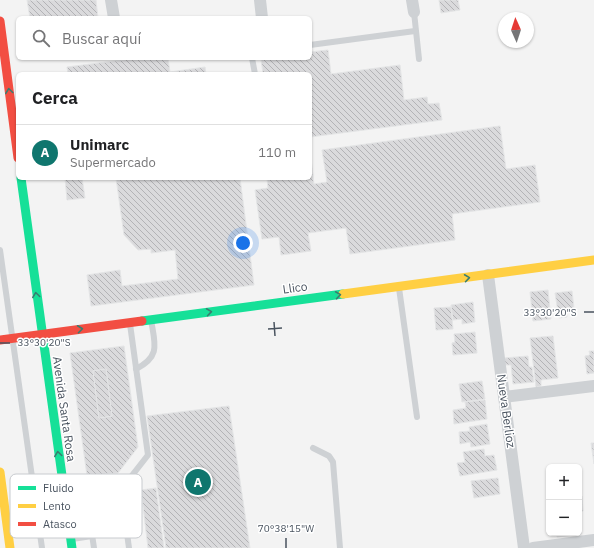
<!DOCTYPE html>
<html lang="es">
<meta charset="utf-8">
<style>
body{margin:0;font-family:"IBM Plex Sans",sans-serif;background:#f2f2f2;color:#202124}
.controls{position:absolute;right:12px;bottom:12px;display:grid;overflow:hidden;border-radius:6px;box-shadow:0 1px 3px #0004}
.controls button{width:36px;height:36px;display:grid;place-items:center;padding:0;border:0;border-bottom:1px solid #e0e0e0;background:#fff;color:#202124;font:20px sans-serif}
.compass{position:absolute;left:498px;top:12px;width:36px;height:36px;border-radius:50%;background:#fff;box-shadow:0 1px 3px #0004;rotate:357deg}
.you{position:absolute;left:243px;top:243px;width:14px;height:14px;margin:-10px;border:3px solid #fff;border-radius:50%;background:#1a73e8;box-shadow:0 0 0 6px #1a73e833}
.badge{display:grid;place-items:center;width:26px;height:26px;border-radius:50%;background:#0f766e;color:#fff;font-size:13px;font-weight:700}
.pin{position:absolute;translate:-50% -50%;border:2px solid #fff;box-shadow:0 1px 4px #0006}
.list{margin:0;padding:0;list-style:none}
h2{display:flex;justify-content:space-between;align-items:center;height:52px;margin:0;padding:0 16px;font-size:17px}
h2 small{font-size:13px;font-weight:400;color:#757577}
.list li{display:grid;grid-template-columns:26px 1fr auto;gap:12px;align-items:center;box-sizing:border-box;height:56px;padding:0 16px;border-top:1px solid #e0e0e0}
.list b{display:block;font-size:15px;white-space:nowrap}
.list p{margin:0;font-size:13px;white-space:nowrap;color:#757577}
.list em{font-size:13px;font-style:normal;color:#757577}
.icon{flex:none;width:22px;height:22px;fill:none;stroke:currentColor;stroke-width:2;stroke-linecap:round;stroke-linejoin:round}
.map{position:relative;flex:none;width:594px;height:548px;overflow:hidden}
.search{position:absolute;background:#fff;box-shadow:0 1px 3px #0004;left:16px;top:16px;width:296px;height:44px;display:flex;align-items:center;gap:10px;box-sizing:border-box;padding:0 14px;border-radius:6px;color:#757577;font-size:15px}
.panel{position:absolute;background:#fff;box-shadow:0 1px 3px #0004;left:16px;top:72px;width:296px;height:108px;border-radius:6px}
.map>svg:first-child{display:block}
.building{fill:url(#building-back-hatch);stroke:#e4e5e6;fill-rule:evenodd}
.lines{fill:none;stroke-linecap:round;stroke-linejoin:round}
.lane{stroke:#ced1d4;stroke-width:6}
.street{stroke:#ced1d4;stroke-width:12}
.fast{stroke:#16e098;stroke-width:9}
.slow{stroke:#ffcf43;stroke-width:9}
.jam{stroke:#f24e42;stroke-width:9}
.oneway{stroke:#3a7d70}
.ticks{fill:none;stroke:#49535f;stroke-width:1.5}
.labels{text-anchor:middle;stroke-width:3;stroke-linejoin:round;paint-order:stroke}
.street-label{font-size:12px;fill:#49535f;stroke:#fff}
.key{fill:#fff;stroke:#c8cbcf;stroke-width:1}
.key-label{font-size:11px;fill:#49535f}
.ticks-label{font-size:10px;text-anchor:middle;fill:#49535f;stroke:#fff;stroke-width:3;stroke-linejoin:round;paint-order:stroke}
</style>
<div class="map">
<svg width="594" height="548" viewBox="0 0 594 548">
<defs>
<pattern id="building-back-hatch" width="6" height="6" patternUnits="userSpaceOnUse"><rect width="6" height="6" fill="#dadadc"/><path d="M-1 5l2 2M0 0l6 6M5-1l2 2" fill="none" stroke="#b3b3b6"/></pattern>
</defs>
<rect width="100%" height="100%" fill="#f3f3f3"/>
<g class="building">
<polygon points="27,0 96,0 98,18 30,18"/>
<polygon points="439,0 458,0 460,10 441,13"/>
<polygon points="328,50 331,74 400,65 404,100 427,97 428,104 439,103 442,120 310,137 310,74 263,74 261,59 310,58 310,52"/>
<polygon points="138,58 168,58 170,72 205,67 206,74 68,74 67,67"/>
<polygon points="500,126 506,169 535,165 540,202 452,214 455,240 350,254 346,228 308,233 311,251 281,255 279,237 262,239 255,190 268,188 267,178 310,178 311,159 314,184 327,182 322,150"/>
<polygon points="65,178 82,178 85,198 67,200"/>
<polygon points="116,178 240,178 254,285 91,306 87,275 120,270 122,286 178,279 175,250 151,253 151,249 138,250 124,235"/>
<polygon points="548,290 551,319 533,321 530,292"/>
<polygon points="572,291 574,308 566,309 567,317 559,318 555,293"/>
<polygon points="473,302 475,322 462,324 462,319 453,320 451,305"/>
<polygon points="451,307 453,329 436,330 434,308"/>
<polygon points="475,332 477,353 453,355 452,343 455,342 454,334"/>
<polygon points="553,336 558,378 541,380 541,386 536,387 530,338"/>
<path d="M124 346 138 447 118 473 105 474 106 481 88 483 70 353ZM106 369 112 416 99 418 93 371Z"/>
<polygon points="589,351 594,351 594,373 587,374 585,356 590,355"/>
<polygon points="528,356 529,367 532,367 534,382 513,384 511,365 505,365 504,358"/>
<polygon points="106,369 112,416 99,418 93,371"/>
<polygon points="482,381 485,399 462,402 459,384"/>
<polygon points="485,400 487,419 454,424 453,410 466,408 465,402"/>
<polygon points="229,406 250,548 166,548 147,416"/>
<polygon points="487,424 490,444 471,447 470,442 460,444 459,432 470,431 469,427"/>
<polygon points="591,443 594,443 594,464"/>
<polygon points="484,449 485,456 494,455 497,470 460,476 457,463 465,462 463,452"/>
<polygon points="498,478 500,494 474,498 471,481"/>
<polygon points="156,488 164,548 148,548 141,490"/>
<polygon points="579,496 582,496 583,511 579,512"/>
<polygon points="579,519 581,534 557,537 557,533 579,533"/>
</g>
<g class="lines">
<g class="lane">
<polyline points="414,12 419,59"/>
<polyline points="310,45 415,31"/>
<polyline points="252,58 255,74"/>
<polyline points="0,250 42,548"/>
<polyline points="399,288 417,417"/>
<path d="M136 369C161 356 155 344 151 320"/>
<polyline points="313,448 329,456 333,462 340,548"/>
<polyline points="121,490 129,548"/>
<polyline points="72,539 92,536"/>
<polyline points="94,548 91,528 148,455 130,324"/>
</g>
<g class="street">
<polyline points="111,0 114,18"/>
<polyline points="260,0 262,18"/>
<polyline points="412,0 414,12"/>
<polyline points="488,275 524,548"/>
<polyline points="504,397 594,386"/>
<polyline points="533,548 594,540"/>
</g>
<g class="fast">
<polyline points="21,178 72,548"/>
<polyline points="142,321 343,294"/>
</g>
<g class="slow">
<polyline points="343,294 594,260"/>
<polyline points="0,472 10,548"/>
</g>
<g class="jam">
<polyline points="0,21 18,158"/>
<polyline points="0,340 142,321"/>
</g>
</g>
<defs><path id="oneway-chevron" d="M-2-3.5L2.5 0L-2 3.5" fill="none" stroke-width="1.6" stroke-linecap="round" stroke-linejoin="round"/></defs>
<g class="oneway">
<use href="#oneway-chevron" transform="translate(9 91) rotate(-98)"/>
<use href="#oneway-chevron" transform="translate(467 278) rotate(-8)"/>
<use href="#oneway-chevron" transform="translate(36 295) rotate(-98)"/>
<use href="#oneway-chevron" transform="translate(338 295) rotate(-8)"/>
<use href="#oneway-chevron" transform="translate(209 312) rotate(-8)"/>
<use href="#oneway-chevron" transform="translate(80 329) rotate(-7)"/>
<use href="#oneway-chevron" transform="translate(58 454) rotate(-98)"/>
</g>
<path class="ticks" d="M584 312H594M274 322 275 336M268 329 282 328M0 343H10M286 538V548"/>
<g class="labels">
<g class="street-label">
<text transform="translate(295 288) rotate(-8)" y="4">Llico</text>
<text transform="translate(64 409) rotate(82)" y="4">Avenida Santa Rosa</text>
<text transform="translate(506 411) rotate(82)" y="4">Nueva Berlioz</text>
</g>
</g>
<rect x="10" y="474" width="132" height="64" rx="6" class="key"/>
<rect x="18" y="486" width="18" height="4" fill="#16e098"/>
<rect x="18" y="504" width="18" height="4" fill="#ffcf43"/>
<rect x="18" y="522" width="18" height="4" fill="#f24e42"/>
<g class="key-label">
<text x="43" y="492">Fluido</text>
<text x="43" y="510">Lento</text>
<text x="43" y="528">Atasco</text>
</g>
<g class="ticks-label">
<text x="550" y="316">33°30'20"S</text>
<text x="44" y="346">33°30'20"S</text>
<text x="286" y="532">70°38'15"W</text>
</g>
</svg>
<div class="controls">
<button>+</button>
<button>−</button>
</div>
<svg class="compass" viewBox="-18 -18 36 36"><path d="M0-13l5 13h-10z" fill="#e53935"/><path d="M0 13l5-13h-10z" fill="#757577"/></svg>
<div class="you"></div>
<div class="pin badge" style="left:198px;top:482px">A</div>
<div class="search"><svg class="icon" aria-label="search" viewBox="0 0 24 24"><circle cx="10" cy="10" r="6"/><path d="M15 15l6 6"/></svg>Buscar aquí</div>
<section class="panel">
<h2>Cerca<small></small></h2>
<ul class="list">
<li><span class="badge">A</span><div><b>Unimarc</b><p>Supermercado</p></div><em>110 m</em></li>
</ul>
</section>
</div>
